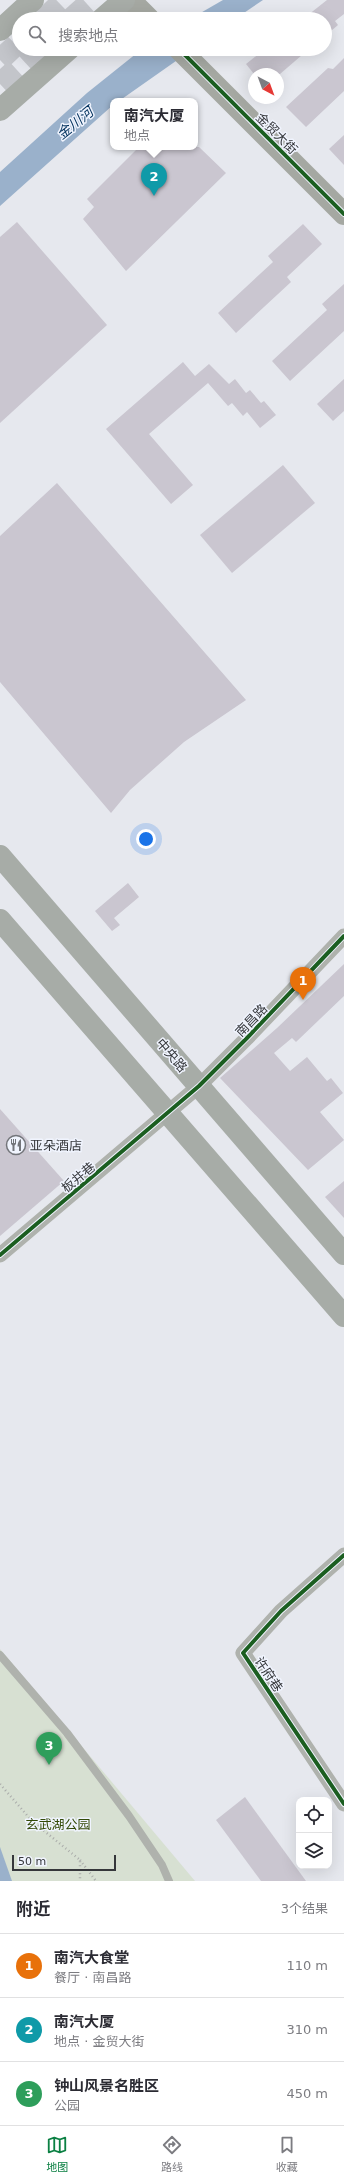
<!DOCTYPE html>
<html lang="zh">
<meta charset="utf-8">
<style>
body{margin:0;font-family:"DejaVu Sans","Noto Sans SC",sans-serif;background:#f7f7f7;color:#2b2b33}
.controls{position:absolute;right:12px;bottom:12px;display:grid;overflow:hidden;border-radius:8px;box-shadow:0 4px 16px #0002}
.controls button{width:36px;height:36px;display:grid;place-items:center;padding:0;border:0;border-bottom:1px solid #e1e1e2;background:#fff;color:#2b2b33;font:20px sans-serif}
.compass{position:absolute;left:248px;top:68px;width:36px;height:36px;border-radius:50%;background:#fff;box-shadow:0 4px 16px #0002;rotate:139deg}
.scale{position:absolute;left:12px;bottom:10px;width:104px;box-sizing:border-box;padding-left:4px;border:2px solid #35373b;border-top:0;font-size:11px;line-height:14px;white-space:nowrap;color:#35373b;-webkit-text-stroke:3px #f0f4fe;paint-order:stroke}
.you{position:absolute;left:146px;top:839px;width:14px;height:14px;margin:-10px;border:3px solid #fff;border-radius:50%;background:#1a73e8;box-shadow:0 0 0 6px #1a73e833}
.badge{display:grid;place-items:center;width:26px;height:26px;border-radius:50%;background:#0b8043;color:#fff;font-size:13px;font-weight:700}
.pin{position:absolute;translate:-50% -33px;filter:drop-shadow(0 1px 2px #0008)}
.pin::after{content:'';position:absolute;top:21px;width:14px;height:12px;background:inherit;clip-path:polygon(0 0,100% 0,50% 100%)}
.popup{position:absolute;left:110px;top:98px;width:88px;height:52px;box-sizing:border-box;display:grid;place-content:center;border-radius:8px;background:#fff;filter:drop-shadow(0 1px 3px #0005);font-size:13px;white-space:nowrap;color:#7c7c81}
.popup b{font-size:15px;color:#2b2b33}
.popup::after{content:'';position:absolute;left:50%;top:100%;margin-left:-8px;border:8px solid transparent;border-top-color:#fff}
.list{margin:0;padding:0;list-style:none}
h2{display:flex;justify-content:space-between;align-items:center;height:52px;margin:0;padding:0 16px;font-size:17px}
h2 small{font-size:13px;font-weight:400;color:#7c7c81}
.list li{display:grid;grid-template-columns:26px 1fr auto;gap:12px;align-items:center;box-sizing:border-box;height:64px;padding:0 16px;border-top:1px solid #e1e1e2}
.list b{display:block;font-size:15px;white-space:nowrap}
.list p{margin:0;font-size:13px;white-space:nowrap;color:#7c7c81}
.list em{font-size:13px;font-style:normal;color:#7c7c81}
.icon{flex:none;width:22px;height:22px;fill:none;stroke:currentColor;stroke-width:2;stroke-linecap:round;stroke-linejoin:round}
.map{position:relative;flex:none;width:344px;height:1881px;overflow:hidden}
.search{position:absolute;background:#fff;box-shadow:0 4px 16px #0002;left:12px;right:12px;top:12px;height:44px;display:flex;align-items:center;gap:10px;box-sizing:border-box;padding:0 14px;border-radius:22px;color:#7c7c81;font-size:15px}
.sheet{height:244px;background:#fff}
nav{display:flex;justify-content:space-around;align-items:center;box-sizing:border-box;height:56px;border-top:1px solid #e1e1e2;background:#fff;font-size:11px;color:#7c7c81}
nav a{display:grid;justify-items:center;gap:2px}
nav .on{color:#0b8043}
.map>svg:first-child{display:block}
.green{fill:#d7e0d2}
.water{fill:#9ab1cb}
.building{fill:#cac6d0}
.lines{fill:none;stroke-linecap:round;stroke-linejoin:round}
.highway-tunnel{stroke:#c3c5ca;stroke-width:22;stroke-dasharray:22 11;stroke-linecap:butt}
.path{stroke:#aaacaa;stroke-width:2.5;stroke-dasharray:1 3;stroke-linecap:butt}
.lane{stroke:#afb2ad;stroke-width:8}
.street{stroke:#afb2ad;stroke-width:15}
.secondary{stroke:#a5a8a2;stroke-width:22}
.primary{stroke:#a7aca7;stroke-width:22}
.cycleway-casing{stroke:#f0f4fe;stroke-width:6}
.cycleway{stroke:#1b5e20;stroke-width:4}
.labels{text-anchor:middle;stroke-width:3;stroke-linejoin:round;paint-order:stroke}
.street-label{font-size:13px;fill:#35373b;stroke:#f0f4fe}
.poi-label{font-size:13px;fill:#35373b;stroke:#f0f4fe;text-anchor:start}
.park-label{font-size:13px;fill:#334a07;stroke:#f0f4fe}
.water-label{font-size:14px;font-style:italic;fill:#00305c;stroke:#f0f4fe}
</style>
<div class="map">
<svg width="344" height="1881" viewBox="0 0 344 1881">
<rect width="100%" height="100%" fill="#e6e8ee"/>
<polygon class="green" points="0,1649 195,1881 0,1881"/>
<g class="water">
<polygon points="223,0 263,0 235,19 190,19"/>
<polygon points="142,49 193,49 119,101 113,101 113,105 0,206 0,172 87,93"/>
<polygon points="0,1847 12,1881 0,1881"/>
</g>
<g class="building">
<polygon points="327,0 344,0 344,14 335,21 338,25 325,36 325,19 303,19"/>
<polygon points="265,49 309,49 280,74 254,74 246,64"/>
<polygon points="344,58 344,91 306,127 286,107 328,68 333,69"/>
<polygon points="344,135 344,165 329,149"/>
<polygon points="139,147 199,147 226,173 126,271 83,219 94,207 87,199"/>
<polygon points="17,222 107,325 0,423 0,237"/>
<polygon points="303,224 322,244 287,277 291,282 236,333 218,313 273,262 268,256"/>
<polygon points="344,284 344,331 290,381 272,361 327,310 322,304"/>
<polygon points="183,362 195,376 209,364 229,384 235,379 246,393 250,390 261,403 264,401 276,415 260,428 247,412 243,416 232,403 228,406 208,383 149,434 193,485 171,504 106,429"/>
<polygon points="344,379 344,411 333,421 317,404"/>
<polygon points="283,465 315,503 232,573 200,535"/>
<polygon points="57,483 246,700 184,742 130,790 111,813 0,682 0,536"/>
<polygon points="128,883 139,897 114,918 120,925 112,931 95,911"/>
<polygon points="344,964 344,996 296,1042 292,1038 274,1053 290,1071 307,1057 327,1081 331,1078 343,1093 320,1112 344,1140 308,1170 220,1078 277,1028"/>
<polygon points="0,1109 64,1181 0,1236"/>
<polygon points="344,1181 344,1218 325,1197"/>
<polygon points="245,1797 306,1881 261,1881 216,1820"/>
</g>
<g class="lines">
<g class="highway-tunnel">
<polyline points="44,19 64,0"/>
<polyline points="71,19 92,0"/>
<polyline points="0,60 19,42"/>
<polyline points="0,84 38,49"/>
</g>
<g class="path">
<polyline points="0,1784 32,1821 80,1860 80,1881"/>
<polyline points="80,1860 96,1881"/>
</g>
<polyline class="lane" points="0,1655 67,1733 129,1816 162,1865 169,1881"/>
<g class="street">
<polyline points="0,1255 199,1086 247,1038 344,936"/>
<polyline points="344,1555 281,1611 243,1653 344,1804"/>
</g>
<g class="secondary">
<polyline points="130,0 149,19"/>
<polyline points="179,49 344,214"/>
</g>
<g class="primary">
<polyline points="102,19 124,0"/>
<polyline points="0,30 33,0"/>
<polyline points="0,110 69,49"/>
<polyline points="0,856 344,1254"/>
<polyline points="0,920 344,1316"/>
</g>
<defs>
<g id="cycleway">
<polyline points="179,49 344,214"/>
<polyline points="0,1255 199,1086 247,1038 344,936"/>
<polyline points="344,1555 281,1611 243,1653 344,1804"/>
</g>
</defs>
<use href="#cycleway" class="cycleway-casing"/>
<use href="#cycleway" class="cycleway"/>
</g>
<defs>
<symbol id="restaurant-ring" viewBox="-11 -11 22 22"><circle r="9.5" fill="#f0f4fe" stroke="#73757a" stroke-width="1.5"/><path d="M-5-6h1v4h1v-4h1v4h1v-4h1v5L-1.5 .5V6h-2V.5L-5-1ZM5-6V6H3V1.5H1.5Q1.5-4 5-6Z" fill="#73757a"/></symbol>
</defs>
<g fill-rule="evenodd">
<use href="#restaurant-ring" x="5" y="1134" width="22" height="22"/>
</g>
<g class="labels">
<g class="street-label">
<text transform="translate(277 133) rotate(45)" y="5">金贸大街</text>
<text transform="translate(251 1020) rotate(-46)" y="5">南昌路</text>
<text transform="translate(172 1055) rotate(49)" y="5">中央路</text>
<text transform="translate(78 1177) rotate(-40)" y="5">板井巷</text>
<text transform="translate(269 1674) rotate(56)" y="5">许府巷</text>
</g>
<g class="poi-label">
<text x="30" y="1150">亚朵酒店</text>
</g>
<g class="park-label">
<text x="58" y="1829">玄武湖公园</text>
</g>
<g class="water-label">
<text transform="translate(75 123) rotate(-39)" y="5">金川河</text>
</g>
</g>
</svg>
<div class="controls">
<button><svg class="icon" aria-label="locate" viewBox="0 0 24 24"><circle cx="12" cy="12" r="6"/><path d="M12 2v4M12 18v4M2 12h4M18 12h4"/></svg></button>
<button><svg class="icon" aria-label="layers" viewBox="0 0 24 24"><path d="M12 4l9 5-9 5-9-5zM3 14l9 5 9-5"/></svg></button>
</div>
<svg class="compass" viewBox="-18 -18 36 36"><path d="M0-13l5 13h-10z" fill="#e53935"/><path d="M0 13l5-13h-10z" fill="#7c7c81"/></svg>
<div class="scale">50 m</div>
<div class="you"></div>
<div class="pin badge" style="left:303px;top:1000px;background:#e8710a">1</div>
<div class="pin badge" style="left:154px;top:196px;background:#0f9aa8">2</div>
<div class="popup"><b>南汽大厦</b>地点</div>
<div class="pin badge" style="left:49px;top:1765px;background:#2e9e5b">3</div>
<div class="search"><svg class="icon" aria-label="search" viewBox="0 0 24 24"><circle cx="10" cy="10" r="6"/><path d="M15 15l6 6"/></svg>搜索地点</div>
</div>
<section class="sheet">
<h2>附近<small>3个结果</small></h2>
<ul class="list">
<li><span class="badge" style="background:#e8710a">1</span><div><b>南汽大食堂</b><p>餐厅 · 南昌路</p></div><em>110 m</em></li>
<li><span class="badge" style="background:#0f9aa8">2</span><div><b>南汽大厦</b><p>地点 · 金贸大街</p></div><em>310 m</em></li>
<li><span class="badge" style="background:#2e9e5b">3</span><div><b>钟山风景名胜区</b><p>公园</p></div><em>450 m</em></li>
</ul>
</section>
<nav>
<a class="on"><svg class="icon" aria-label="map" viewBox="0 0 24 24"><path d="M3 6l6-2 6 2 6-2v14l-6 2-6-2-6 2zM9 4v14M15 6v14"/></svg>地图</a>
<a><svg class="icon" aria-label="directions" viewBox="0 0 24 24"><path d="M12 3l9 9-9 9-9-9zM9 14v-3h6M13 9l2 2-2 2"/></svg>路线</a>
<a><svg class="icon" aria-label="saved" viewBox="0 0 24 24"><path d="M7 4h10v16l-5-4-5 4z"/></svg>收藏</a>
</nav>
